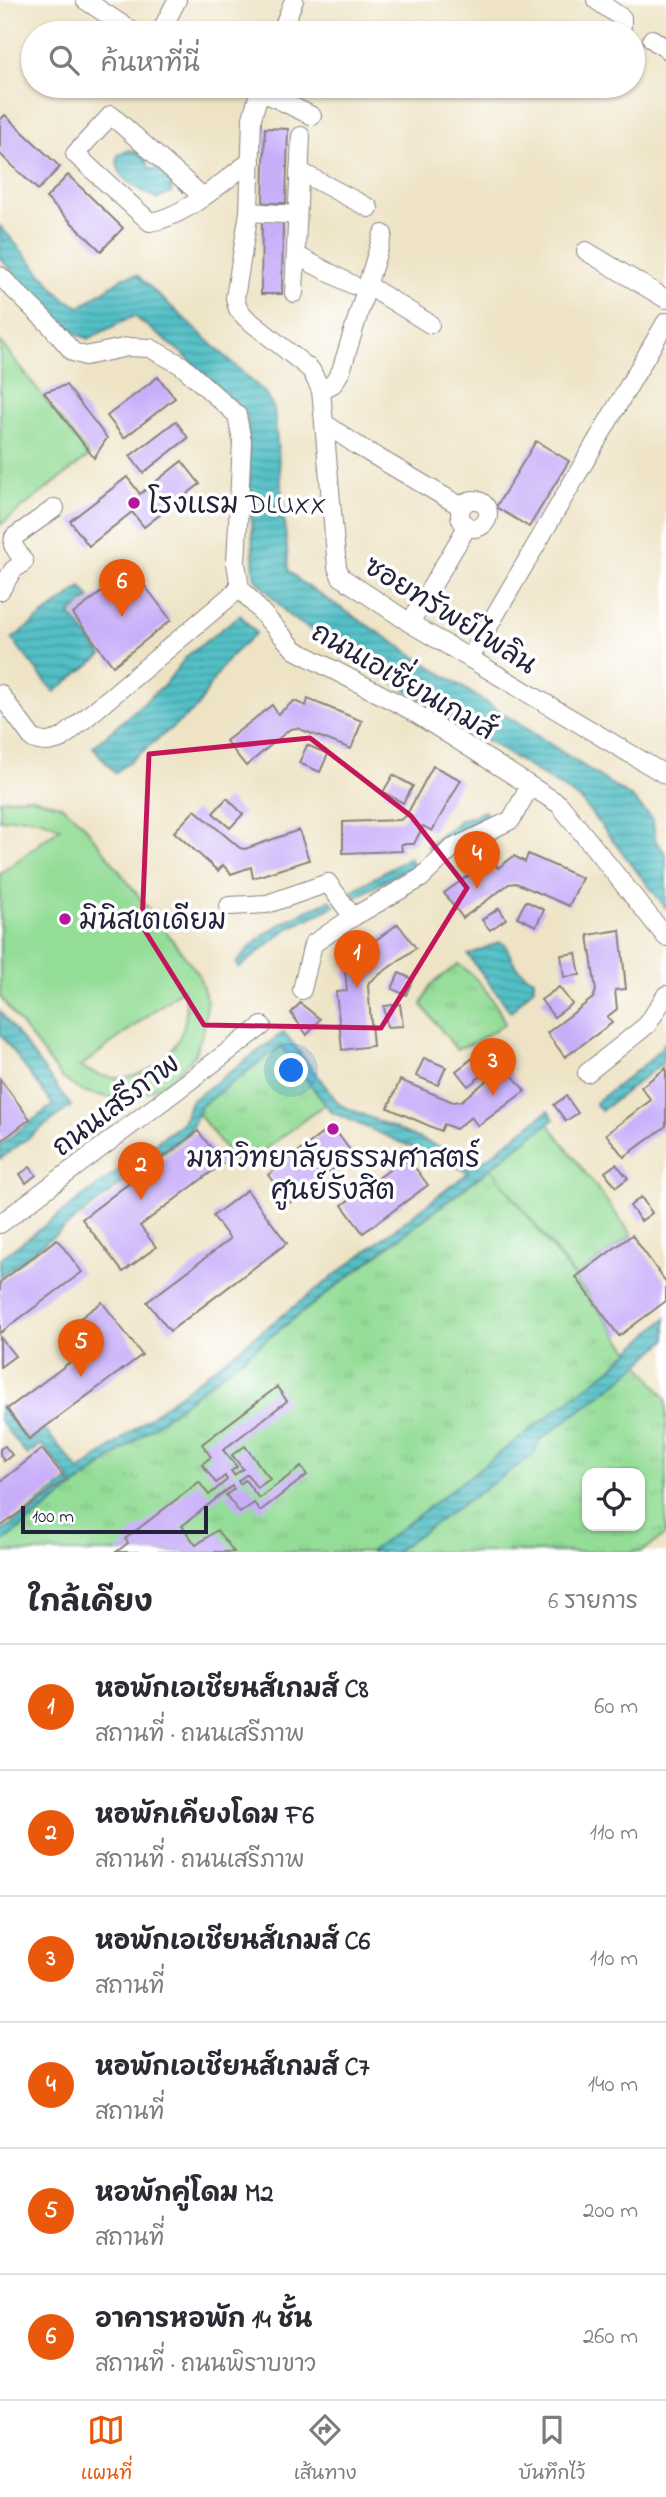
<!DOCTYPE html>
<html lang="th">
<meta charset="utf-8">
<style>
body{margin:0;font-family:"Indie Flower","Playpen Sans Thai",sans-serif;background:#f7f7f7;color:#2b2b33}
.controls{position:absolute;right:21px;bottom:21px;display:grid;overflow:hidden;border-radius:14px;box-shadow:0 2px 5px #0004}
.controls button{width:63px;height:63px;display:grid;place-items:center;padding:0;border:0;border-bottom:2px solid #e1e1e2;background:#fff;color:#2b2b33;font:35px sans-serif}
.scale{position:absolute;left:21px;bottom:18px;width:187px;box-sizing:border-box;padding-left:7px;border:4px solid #22223b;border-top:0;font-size:19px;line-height:24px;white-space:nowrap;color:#22223b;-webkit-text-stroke:5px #fff;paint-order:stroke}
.you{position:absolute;left:292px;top:1071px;width:24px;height:24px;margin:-18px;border:5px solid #fff;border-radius:50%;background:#1a73e8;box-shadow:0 0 0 10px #1a73e833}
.badge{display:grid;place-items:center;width:46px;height:46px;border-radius:50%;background:#ea580c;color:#fff;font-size:23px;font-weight:700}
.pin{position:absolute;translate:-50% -58px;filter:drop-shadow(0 2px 4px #0008)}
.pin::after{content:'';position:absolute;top:37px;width:24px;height:21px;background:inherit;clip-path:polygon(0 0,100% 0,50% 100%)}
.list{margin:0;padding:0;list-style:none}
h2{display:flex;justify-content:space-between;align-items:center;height:91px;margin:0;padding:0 28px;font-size:30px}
h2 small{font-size:23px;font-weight:400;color:#7c7c81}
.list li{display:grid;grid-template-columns:46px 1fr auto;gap:21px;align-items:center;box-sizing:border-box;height:126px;padding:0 28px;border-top:2px solid #e1e1e2}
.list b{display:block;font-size:26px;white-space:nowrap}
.list p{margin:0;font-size:23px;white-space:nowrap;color:#7c7c81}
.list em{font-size:23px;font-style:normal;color:#7c7c81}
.icon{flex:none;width:38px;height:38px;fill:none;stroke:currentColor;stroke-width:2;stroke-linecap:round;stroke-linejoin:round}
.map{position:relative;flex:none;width:666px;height:1552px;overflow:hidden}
.search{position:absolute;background:#fff;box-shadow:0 2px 5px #0004;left:21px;right:21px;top:21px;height:77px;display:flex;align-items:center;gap:18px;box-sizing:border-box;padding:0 24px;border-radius:38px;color:#7c7c81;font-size:26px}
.sheet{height:847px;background:#fff}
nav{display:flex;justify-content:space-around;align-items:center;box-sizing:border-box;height:98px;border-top:2px solid #e1e1e2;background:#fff;font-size:19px;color:#7c7c81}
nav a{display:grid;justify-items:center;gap:4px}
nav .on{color:#ea580c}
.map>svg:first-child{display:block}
.grass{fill:url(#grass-tufts);stroke:#5b8069;stroke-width:2;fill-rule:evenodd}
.pitch{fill:#94dd97;stroke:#5b8069;stroke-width:2;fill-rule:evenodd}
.water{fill:url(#water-rules);stroke:#3a7180;stroke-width:2}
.building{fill:#c8adf9}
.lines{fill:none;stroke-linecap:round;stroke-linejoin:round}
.minor-casing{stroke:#888280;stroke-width:20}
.minor{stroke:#fff;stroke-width:18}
.marked{fill:none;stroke:#c2185b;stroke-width:5;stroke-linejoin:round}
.poi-dot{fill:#b5179e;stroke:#fff;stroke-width:2.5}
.labels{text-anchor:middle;stroke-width:7;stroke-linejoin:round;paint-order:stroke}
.poi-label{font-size:28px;fill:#22223b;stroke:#fff;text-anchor:start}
.street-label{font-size:28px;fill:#22223b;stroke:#fff}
</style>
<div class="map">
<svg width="666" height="1552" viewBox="0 0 666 1552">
<defs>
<pattern id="grass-tufts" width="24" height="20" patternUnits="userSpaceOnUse" patternTransform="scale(1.75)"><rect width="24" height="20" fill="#94dd97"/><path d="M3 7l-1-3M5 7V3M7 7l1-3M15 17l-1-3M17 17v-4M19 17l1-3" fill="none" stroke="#7fbd83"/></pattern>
<pattern id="water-rules" width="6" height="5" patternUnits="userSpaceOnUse" patternTransform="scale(1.75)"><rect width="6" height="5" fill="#52c0c6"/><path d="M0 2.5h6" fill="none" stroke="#449ca2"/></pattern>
</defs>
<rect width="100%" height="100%" fill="#fff"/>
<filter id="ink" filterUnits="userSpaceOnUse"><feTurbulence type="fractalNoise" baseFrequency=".0143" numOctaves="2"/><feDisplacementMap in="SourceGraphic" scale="14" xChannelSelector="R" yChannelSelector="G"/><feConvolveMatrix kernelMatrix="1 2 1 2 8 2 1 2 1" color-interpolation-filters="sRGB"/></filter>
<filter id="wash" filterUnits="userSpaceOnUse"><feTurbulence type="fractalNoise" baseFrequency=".00686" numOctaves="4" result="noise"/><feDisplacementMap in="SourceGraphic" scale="28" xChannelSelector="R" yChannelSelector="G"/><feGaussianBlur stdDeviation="1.57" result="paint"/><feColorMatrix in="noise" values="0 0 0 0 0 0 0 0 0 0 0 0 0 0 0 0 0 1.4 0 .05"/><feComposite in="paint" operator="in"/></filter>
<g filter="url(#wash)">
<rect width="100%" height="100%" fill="#eee3c5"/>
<g class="grass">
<path d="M458 964C477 976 497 1002 505 1024L473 1043 456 1049 422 1005 430 986Z"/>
<polygon points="281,1046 325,1104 240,1168 198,1113 201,1106"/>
<path d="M491 1168 666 1399V1535L641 1552H0V1544ZM587 1473H640V1526H587Z"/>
</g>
<g class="pitch">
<polygon points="0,341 89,456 0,525"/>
<path d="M29 797 62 806 83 824 199 975 207 1001 204 1029 194 1056 172 1079 147 1092 112 1098 81 1091 62 1078 0 997V874L60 828C39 816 23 816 0 820V800ZM183 989C197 1030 164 1074 121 1078 107 1079 93 1073 80 1067Z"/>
<polygon points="548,1123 632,1235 576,1277 491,1168"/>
</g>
<g class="water">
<path d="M130 150C140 153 146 157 149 168L162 172 172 183 171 193 158 199C140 190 112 178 118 155Z"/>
<polygon points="0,226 62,297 80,307 124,277 137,275 266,394 274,409 289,571 301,582 631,797 653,819 655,840 666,854 666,908 580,799 289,616 254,576 247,416 183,354 134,316 88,339 56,324 0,258"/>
<polygon points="81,587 90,598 70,614 102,655 54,692 12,639"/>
<polygon points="240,615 256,633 230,657 211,683 198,707 115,773 93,747 165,684 187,656"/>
<polygon points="485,811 487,820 465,828 431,852 427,846 461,820"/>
<polygon points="409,858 414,865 356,897 351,891"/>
<path d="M330 900 335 906 287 929 239 968 236 964C258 931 295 916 330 900Z"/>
<path d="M499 942 506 945C512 962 517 971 534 979V987L511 1012 468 955Z"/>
<polygon points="0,1011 71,1106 0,1159 0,1145 53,1105 0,1034"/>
<polygon points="284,1032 340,1105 479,1164 548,1111 554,1119 0,1544 0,1533 70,1479 41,1444 27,1455 0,1421 0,1405 28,1441 45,1430 80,1471 469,1172 331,1112 281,1046 201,1106 190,1132 0,1277 0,1259 183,1122 191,1101"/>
<polygon points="666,1042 664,1062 601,1111 595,1103 650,1060"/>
<polygon points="666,1318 666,1340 621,1380 540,1440 533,1455 394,1552 370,1552 610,1369"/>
</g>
<g id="blocks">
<g class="building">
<polygon points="5,115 60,167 38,190 0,154 0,120"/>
<polygon points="265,128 288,129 286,203 263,203"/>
<polygon points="68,175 123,228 101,251 46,198"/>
<polygon points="262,219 283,220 282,294 261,294"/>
<polygon points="158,377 175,398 124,438 107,416"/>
<polygon points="66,385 107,438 94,458 44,392"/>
<polygon points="176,421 188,438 143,473 130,456"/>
<polygon points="536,441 569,461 529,527 496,507"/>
<polygon points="182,461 200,484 144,527 132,512 89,546 70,521 127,477 140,494"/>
<polygon points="132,569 171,620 113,666 73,614"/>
<polygon points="308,699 362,721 351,749 297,728 290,729 246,766 226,741 272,705 278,714 294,701 306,706"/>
<polygon points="307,745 328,754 320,772 299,763"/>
<polygon points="433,766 461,780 432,831 423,826 414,844 401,844 402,851 343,853 343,822 400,820 406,816"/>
<polygon points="393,775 413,786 403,803 383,792"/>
<polygon points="227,798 243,814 230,828 213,813"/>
<polygon points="195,810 240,848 245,849 299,830 309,860 253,878 251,867 231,874 223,865 218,871 174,832"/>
<polygon points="528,854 582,878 569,906 516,883 509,884 463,918 444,893 492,859 498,868 514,856 525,862"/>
<polygon points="526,901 544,910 536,926 517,917"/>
<polygon points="499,908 506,919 490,930 482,920"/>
<polygon points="398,924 416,948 369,982 368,986 373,1046 342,1050 336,992 347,991 345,971 355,964 351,958"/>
<polygon points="620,930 626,989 615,990 617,1009 607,1017 612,1023 565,1057 547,1033 593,998 596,991 588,935"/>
<polygon points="576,953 580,975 564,977 561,955"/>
<polygon points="399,973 413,979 406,995 392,989"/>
<polygon points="559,987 572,1004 554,1017 541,1000"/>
<polygon points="300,1003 320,1019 307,1035 291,1013"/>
<polygon points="400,1004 403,1026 387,1027 384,1006"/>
<polygon points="424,1058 446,1067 438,1085 416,1076"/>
<polygon points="473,1058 485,1073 468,1086 456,1071"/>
<polygon points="505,1066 525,1091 478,1126 471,1117 456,1129 444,1124 441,1131 388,1108 400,1080 453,1102 461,1101"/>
<polygon points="666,1068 666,1126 624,1157 606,1134 651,1100 641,1087"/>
<polygon points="0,1079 30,1119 0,1142"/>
<polygon points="566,1096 578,1113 566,1121 554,1105"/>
<polygon points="332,1126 353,1154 289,1203 268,1175"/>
<polygon points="198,1131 223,1163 140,1226 156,1247 123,1272 82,1219"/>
<polygon points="407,1157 428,1185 363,1233 342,1205"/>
<polygon points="616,1164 628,1178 616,1187 605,1172"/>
<polygon points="30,1167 36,1175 26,1183 20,1174"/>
<polygon points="247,1190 287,1243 170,1331 147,1302 230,1239 213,1216"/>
<polygon points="641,1197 652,1213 641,1221 630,1206"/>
<polygon points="632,1235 666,1282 666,1301 619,1336 576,1277"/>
<polygon points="57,1239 82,1272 0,1333 0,1282"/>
<polygon points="102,1302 142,1355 29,1439 7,1409 85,1351 67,1328"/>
<polygon points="0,1337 15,1356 0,1367"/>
<polygon points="277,1387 287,1401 223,1450 237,1467 231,1471 234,1475 243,1469 232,1455 245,1446 270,1479 257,1488 247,1474 238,1481 240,1484 245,1480 259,1498 301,1467 307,1475 260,1511 254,1503 240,1513 226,1495 234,1489 232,1486 182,1526 196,1545 217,1530 234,1552 116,1552 128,1543 125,1539 199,1482 209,1495 227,1480 225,1476 216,1483 202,1464 211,1457 202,1444"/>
<polygon points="5,1446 12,1455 4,1461 0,1455 0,1449"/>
<polygon points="42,1449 66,1479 0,1527 0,1482"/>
</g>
</g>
</g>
<g filter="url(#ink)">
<use href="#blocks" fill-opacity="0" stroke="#888280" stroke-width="2"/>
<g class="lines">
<defs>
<g id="minor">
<polyline points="85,0 135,33"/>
<polyline points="596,0 622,18 622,26 616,33"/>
<polyline points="160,33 177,0"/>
<polyline points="281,33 294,0"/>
<polyline points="652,39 666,49"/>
<polyline points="261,86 252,118 249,212 235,298 238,309 246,318 311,370 321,390 337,567 341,577 410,623 666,775"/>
<polyline points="259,90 312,116"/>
<polyline points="299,171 369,208"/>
<path d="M202 196 111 115 75 154 150 222C187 216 220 183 251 161"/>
<polyline points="249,212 297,215"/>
<polyline points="586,251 666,299"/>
<polyline points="296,255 353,285"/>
<polyline points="0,276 49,324 73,352 85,356 128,347 150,348 181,365 237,415 242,441 236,563 240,588 295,650 407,708 559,804 666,937"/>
<polyline points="367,285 430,324"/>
<polyline points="294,293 301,136"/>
<polyline points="321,390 333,384 341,371 383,234"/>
<polyline points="324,423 358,446 462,507"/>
<circle cx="474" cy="514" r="14"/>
<polyline points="0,591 13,570 24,562 13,545 14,537 55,508"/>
<polyline points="410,623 467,527"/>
<polyline points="470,658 666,322"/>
<path d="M0 694 33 739C44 744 51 742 62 738L240 588"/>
<polyline points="229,906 267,904 328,883 353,917"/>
<polyline points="302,990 313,944 353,917 421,878 451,849 511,820 530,786"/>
<polyline points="587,1073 647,1025 666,995"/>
<polyline points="0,1224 262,1026"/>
</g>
</defs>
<use href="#minor" class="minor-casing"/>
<use href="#minor" class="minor"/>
</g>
</g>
<path class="marked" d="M310 738 411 816 467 888 381 1028 204 1025 142 926 149 754Z"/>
<g class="poi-dot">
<circle cx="134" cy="503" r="7"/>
<circle cx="65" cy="919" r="7"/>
<circle cx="333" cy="1129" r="7"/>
</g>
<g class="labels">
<g class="poi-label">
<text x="148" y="513">โรงแรม DLUXX</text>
<text x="79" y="929">มินิสเตเดียม</text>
<text x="333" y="1167" text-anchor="middle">มหาวิทยาลัยธรรมศาสตร์<tspan x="333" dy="32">ศูนย์รังสิต</tspan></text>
</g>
<g class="street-label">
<text transform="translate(451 614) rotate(32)" y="10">ซอยทรัพย์ไพลิน</text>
<text transform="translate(404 680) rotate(30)" y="10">ถนนเอเซี่ยนเกมส์</text>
<text transform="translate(115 1104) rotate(-37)" y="10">ถนนเสรีภาพ</text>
</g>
</g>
</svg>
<div class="controls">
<button><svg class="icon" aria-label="locate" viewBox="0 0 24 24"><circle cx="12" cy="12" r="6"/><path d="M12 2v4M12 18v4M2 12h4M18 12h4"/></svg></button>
</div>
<div class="scale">100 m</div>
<div class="you"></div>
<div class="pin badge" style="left:357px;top:988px">1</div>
<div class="pin badge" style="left:141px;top:1200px">2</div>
<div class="pin badge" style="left:493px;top:1096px">3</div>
<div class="pin badge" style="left:477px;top:889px">4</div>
<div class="pin badge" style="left:81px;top:1377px">5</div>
<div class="pin badge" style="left:122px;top:617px">6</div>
<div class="search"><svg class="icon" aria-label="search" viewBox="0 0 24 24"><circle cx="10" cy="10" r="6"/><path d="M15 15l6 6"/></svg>ค้นหาที่นี่</div>
</div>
<section class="sheet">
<h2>ใกล้เคียง<small>6 รายการ</small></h2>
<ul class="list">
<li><span class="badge">1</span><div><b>หอพักเอเชียนส์เกมส์ C8</b><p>สถานที่ · ถนนเสรีภาพ</p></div><em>60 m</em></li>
<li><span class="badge">2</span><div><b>หอพักเคียงโดม F6</b><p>สถานที่ · ถนนเสรีภาพ</p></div><em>110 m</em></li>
<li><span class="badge">3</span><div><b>หอพักเอเชียนส์เกมส์ C6</b><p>สถานที่</p></div><em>110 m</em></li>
<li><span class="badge">4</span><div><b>หอพักเอเชียนส์เกมส์ C7</b><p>สถานที่</p></div><em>140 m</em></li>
<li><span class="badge">5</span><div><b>หอพักคู่โดม M2</b><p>สถานที่</p></div><em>200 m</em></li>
<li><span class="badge">6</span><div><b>อาคารหอพัก 14 ชั้น</b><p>สถานที่ · ถนนพิราบขาว</p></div><em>260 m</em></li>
</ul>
</section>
<nav>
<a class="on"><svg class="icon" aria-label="map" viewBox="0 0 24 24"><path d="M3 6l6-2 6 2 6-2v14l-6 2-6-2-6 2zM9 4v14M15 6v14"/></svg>แผนที่</a>
<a><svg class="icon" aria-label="directions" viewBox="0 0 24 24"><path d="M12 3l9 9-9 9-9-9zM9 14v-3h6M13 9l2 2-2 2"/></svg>เส้นทาง</a>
<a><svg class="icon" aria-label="saved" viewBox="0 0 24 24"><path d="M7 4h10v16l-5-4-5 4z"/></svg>บันทึกไว้</a>
</nav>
